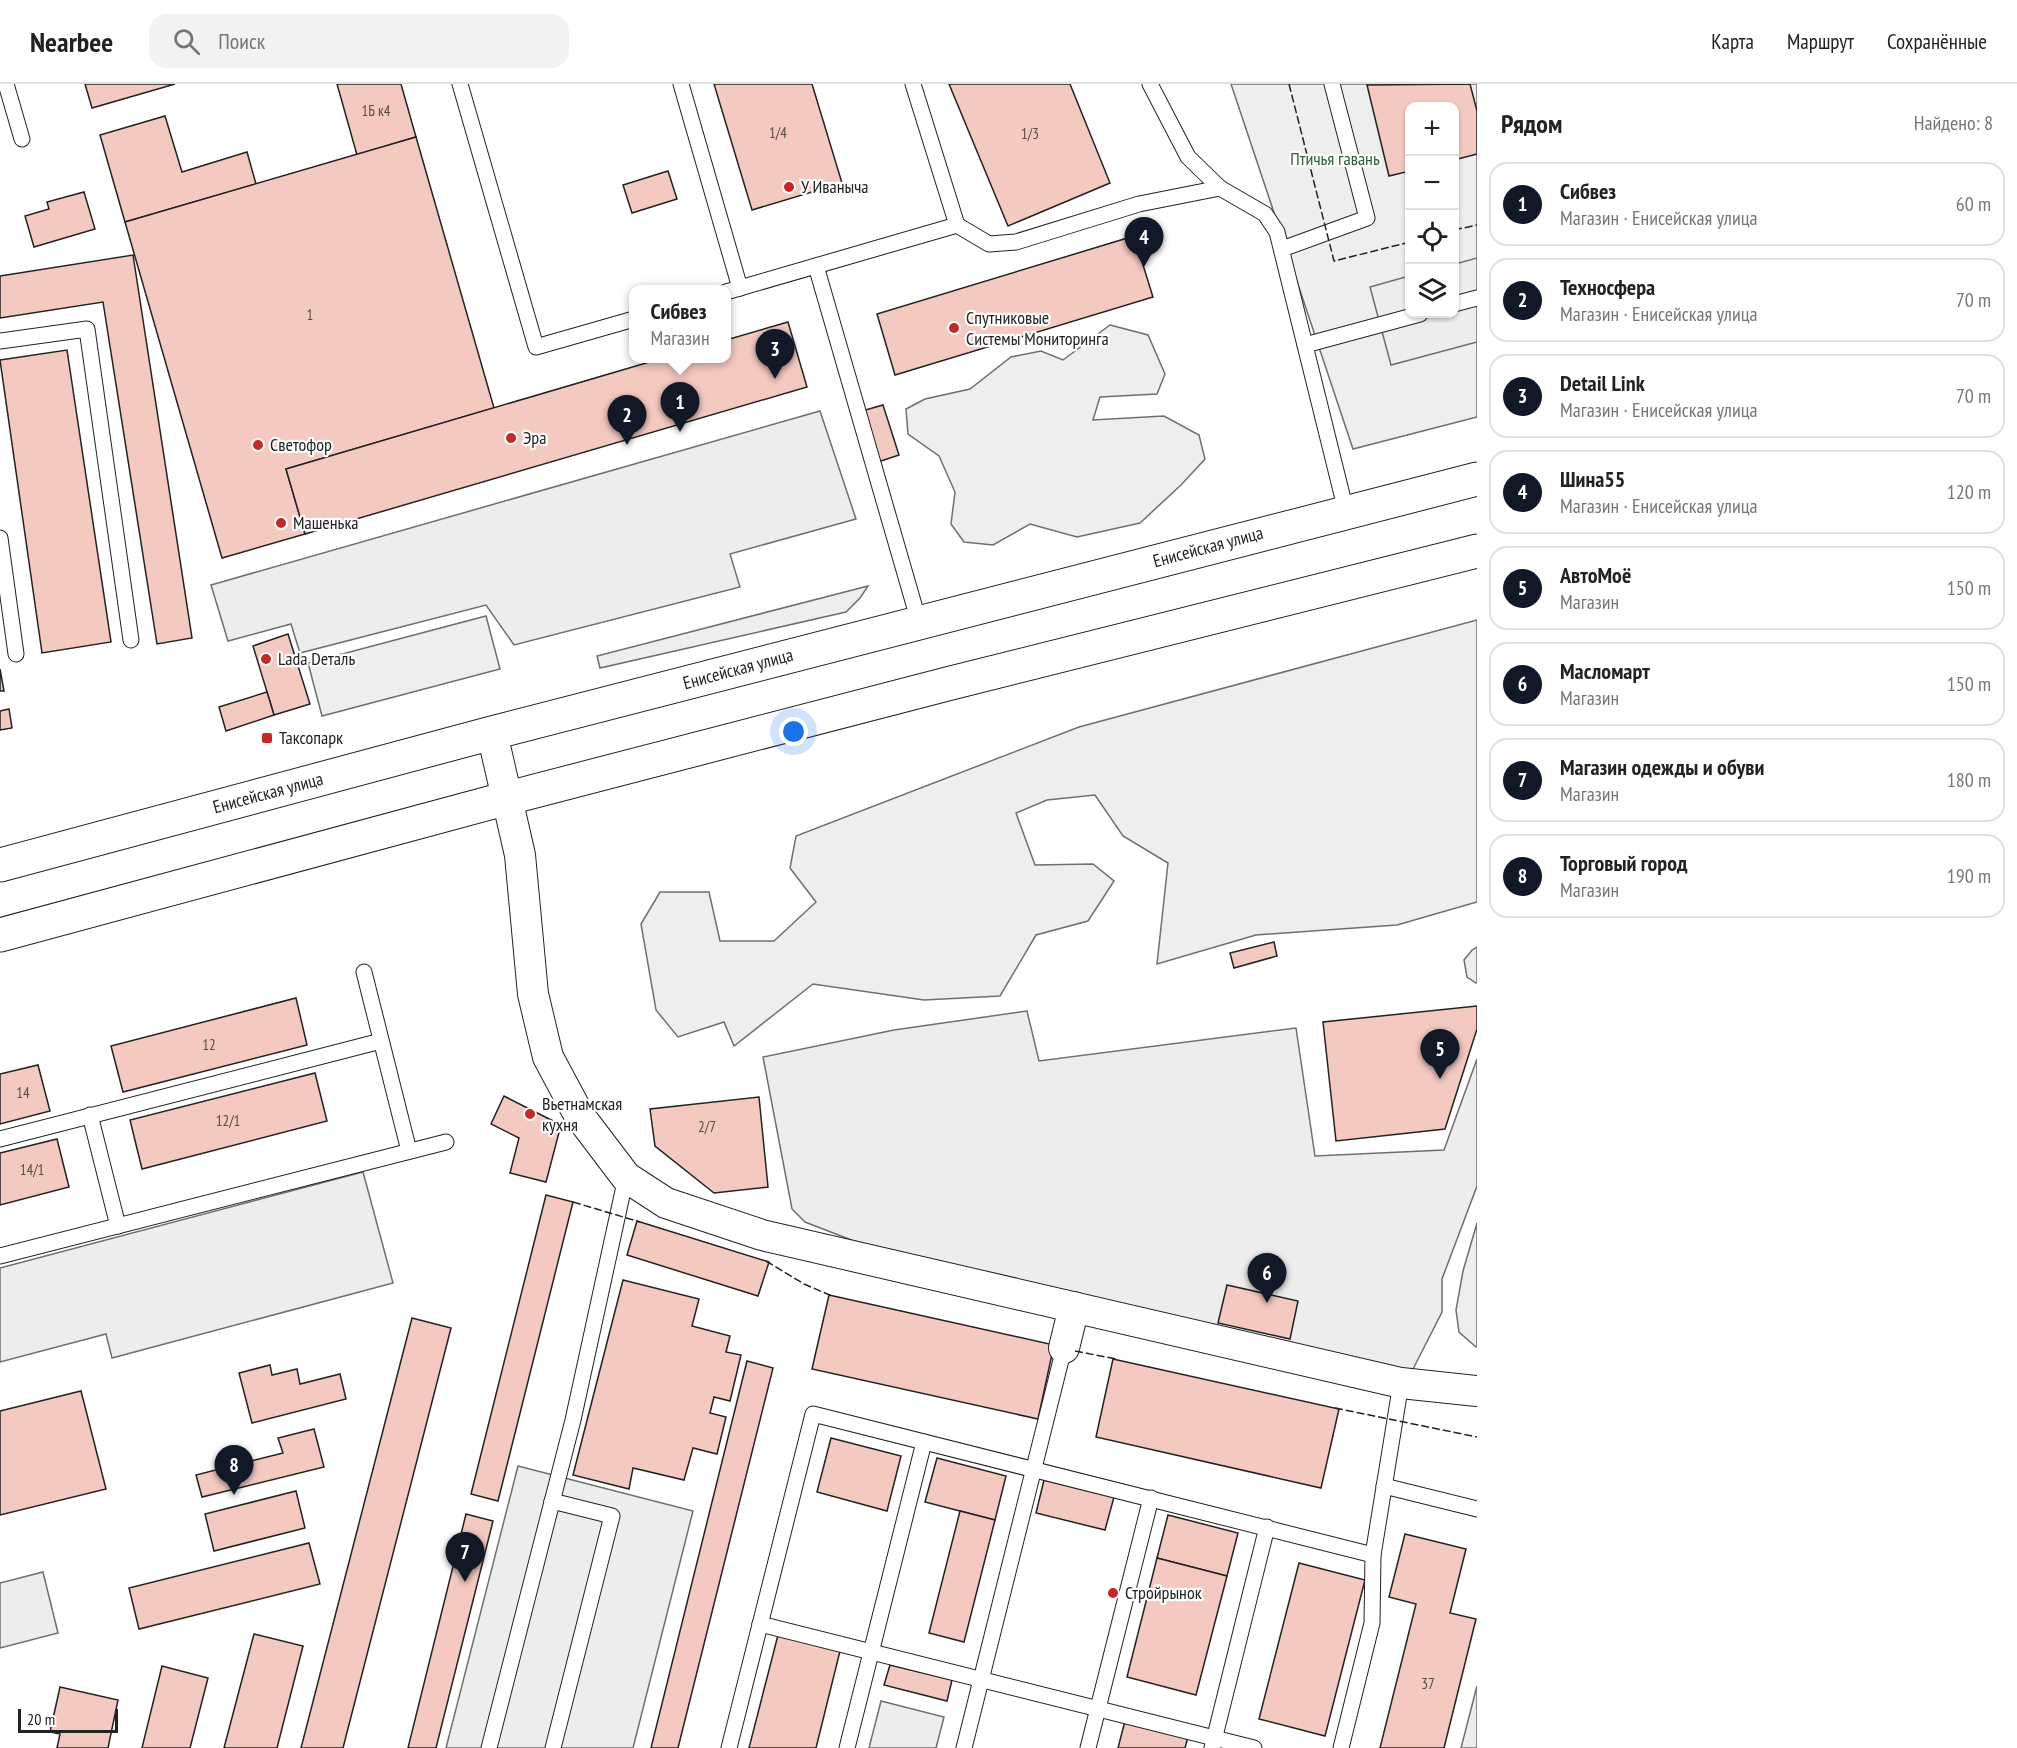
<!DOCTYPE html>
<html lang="ru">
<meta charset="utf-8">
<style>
body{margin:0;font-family:"PT Sans Narrow",sans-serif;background:#f2f2f2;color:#222}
.controls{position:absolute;right:18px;top:18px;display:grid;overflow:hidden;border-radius:12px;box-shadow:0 2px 4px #0004}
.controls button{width:54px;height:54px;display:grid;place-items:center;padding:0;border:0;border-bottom:2px solid #e0e0e0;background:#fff;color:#222;font:30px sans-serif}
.scale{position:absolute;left:18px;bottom:15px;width:100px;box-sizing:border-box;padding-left:6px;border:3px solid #222;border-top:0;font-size:16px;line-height:21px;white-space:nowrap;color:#222;-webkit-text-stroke:4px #fff;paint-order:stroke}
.you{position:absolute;left:794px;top:648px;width:21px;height:21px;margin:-15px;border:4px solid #fff;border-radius:50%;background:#1a73e8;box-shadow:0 0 0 9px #1a73e833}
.badge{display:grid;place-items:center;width:39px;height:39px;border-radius:50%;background:#111827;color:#fff;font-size:20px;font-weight:700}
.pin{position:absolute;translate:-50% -50px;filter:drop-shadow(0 2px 3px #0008)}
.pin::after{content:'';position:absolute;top:32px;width:21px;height:18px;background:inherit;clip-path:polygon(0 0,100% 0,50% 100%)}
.popup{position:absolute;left:629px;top:201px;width:102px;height:78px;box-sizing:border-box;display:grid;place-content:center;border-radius:12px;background:#fff;filter:drop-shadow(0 2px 4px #0005);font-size:20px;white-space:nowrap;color:#767676}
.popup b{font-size:22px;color:#222}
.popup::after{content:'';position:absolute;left:50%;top:100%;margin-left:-12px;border:12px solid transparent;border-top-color:#fff}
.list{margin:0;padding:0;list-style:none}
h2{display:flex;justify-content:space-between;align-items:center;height:78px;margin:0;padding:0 24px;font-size:26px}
h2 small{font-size:20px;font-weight:400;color:#767676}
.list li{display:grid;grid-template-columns:39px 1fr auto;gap:18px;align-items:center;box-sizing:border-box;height:84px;margin:0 12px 12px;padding:0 12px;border:2px solid #e0e0e0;border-radius:18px}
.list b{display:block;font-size:22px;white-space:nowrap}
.list p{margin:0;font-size:20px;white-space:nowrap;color:#767676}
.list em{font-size:20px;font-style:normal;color:#767676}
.icon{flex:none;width:33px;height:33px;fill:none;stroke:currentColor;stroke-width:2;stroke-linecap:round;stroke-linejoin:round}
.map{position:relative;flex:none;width:1477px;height:1664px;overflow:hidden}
header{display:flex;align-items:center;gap:36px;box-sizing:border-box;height:84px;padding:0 30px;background:#fff;border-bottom:2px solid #e0e0e0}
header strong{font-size:28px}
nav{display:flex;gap:33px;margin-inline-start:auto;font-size:21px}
.search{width:420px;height:54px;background:#f2f2f2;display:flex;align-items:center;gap:15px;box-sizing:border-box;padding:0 21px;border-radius:18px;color:#767676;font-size:22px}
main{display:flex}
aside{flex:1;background:#fff}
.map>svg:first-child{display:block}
.green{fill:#eee;stroke:#6f6f6f;stroke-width:1.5;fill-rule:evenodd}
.parking{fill:#ededed;stroke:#6f6f6f;stroke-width:1.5}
.building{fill:#f3c9c0;stroke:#222;stroke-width:1.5}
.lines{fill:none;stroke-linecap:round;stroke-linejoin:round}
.lane-casing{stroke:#222;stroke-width:17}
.street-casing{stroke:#222;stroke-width:32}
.primary-casing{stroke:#222;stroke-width:35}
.lane{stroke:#fff;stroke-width:15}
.street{stroke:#fff;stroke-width:30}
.primary{stroke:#fff;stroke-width:33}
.fence{stroke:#222;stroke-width:1.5;stroke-dasharray:8 3;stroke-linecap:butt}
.poi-dot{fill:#c62828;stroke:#fff;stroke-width:2}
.labels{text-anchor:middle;stroke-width:4.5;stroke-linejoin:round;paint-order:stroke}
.number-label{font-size:15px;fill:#564c4a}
.park-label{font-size:18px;fill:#2f5e38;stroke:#fff}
.poi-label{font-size:18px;fill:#222;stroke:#fff;text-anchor:start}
.street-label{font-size:18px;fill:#222;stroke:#fff}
</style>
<header>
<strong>Nearbee</strong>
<div class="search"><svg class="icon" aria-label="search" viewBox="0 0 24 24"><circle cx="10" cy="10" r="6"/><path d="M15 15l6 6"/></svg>Поиск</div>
<nav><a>Карта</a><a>Маршрут</a><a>Сохранённые</a></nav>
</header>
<main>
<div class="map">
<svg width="1477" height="1664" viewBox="0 0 1477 1664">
<rect width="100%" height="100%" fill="#fff"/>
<g class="green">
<path d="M1231 0H1477V333L1353 365ZM1410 22H1454V230H1410Z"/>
<polygon points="1110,241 1148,251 1165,290 1157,310 1100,313 1093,336 1164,332 1199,351 1205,375 1181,401 1140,439 1077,453 1030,440 993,461 964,458 951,440 955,408 939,372 908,350 906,325 925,315 970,305 1011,273 1041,267 1063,276"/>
<polygon points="868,502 860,514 846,528 600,584 597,572"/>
<polygon points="486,532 500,585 322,632 308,579"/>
<polygon points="1477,536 1477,818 1397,841 1256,851 1157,880 1168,779 1123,752 1095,711 1047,716 1016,729 1035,781 1093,780 1114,797 1088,837 1036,851 1000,912 924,916 813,900 734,962 724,938 678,953 656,926 641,840 660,808 709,808 720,857 774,857 816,818 790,784 796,752 1079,643"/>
<polygon points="1477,863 1477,898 1476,899 1467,893 1464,876 1472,866"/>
<polygon points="1477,1139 1477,1262 1476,1263 1459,1248 1456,1226 1463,1187"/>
</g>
<g class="parking">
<polygon points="1477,174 1477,258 1391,281 1370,203 1409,192 1410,230 1454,230 1455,180"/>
<polygon points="820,327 856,435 730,470 740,503 514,561 486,521 300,569 291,540 228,557 211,501"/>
<polygon points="1027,927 1039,977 1296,944 1315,1072 1444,1066 1477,975 1477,1102 1442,1195 1442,1228 1411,1289 854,1157 805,1138 792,1125 763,973 894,946"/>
<polygon points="363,1088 393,1199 112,1274 106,1250 0,1278 0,1184"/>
<polygon points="518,1382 693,1427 633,1664 446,1664"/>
<polygon points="43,1488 58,1549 0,1564 0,1499"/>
<polygon points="1477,1602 1477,1664 1461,1664"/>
<polygon points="881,1617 944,1633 936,1664 869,1664"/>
</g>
<g class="building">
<polygon points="85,0 175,0 92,24"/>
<polygon points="337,0 401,0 416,53 357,71"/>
<polygon points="714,0 812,0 842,99 752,126"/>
<polygon points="949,0 1070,0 1110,99 1008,142"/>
<polygon points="1470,0 1477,27 1477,70 1454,76 1454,22 1410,22 1410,87 1389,92 1367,1"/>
<polygon points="165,32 182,88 247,68 256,100 125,138 100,51"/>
<polygon points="416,53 494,324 286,385 305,450 222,474 125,138"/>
<polygon points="668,87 677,115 632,129 623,101"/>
<polygon points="84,108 95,145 34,163 25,132 49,125 47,118"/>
<polygon points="1134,152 1153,213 895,291 877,230"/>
<polygon points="133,171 192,554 157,560 103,218 0,234 0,192"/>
<polygon points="788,238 807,303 305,450 286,385 663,274 726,274 726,256"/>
<polygon points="67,266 111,558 42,569 0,276"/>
<polygon points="883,321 899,371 878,378 862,327"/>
<polygon points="288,550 310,620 274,631 253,562"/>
<polygon points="0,585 4,607 0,607"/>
<polygon points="267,608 274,631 226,647 219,623"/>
<polygon points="9,625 12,644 0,646 0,627"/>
<polygon points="1274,858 1277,872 1234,884 1230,869"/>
<polygon points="296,914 307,961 123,1008 111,962"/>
<polygon points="1477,922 1477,945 1445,1045 1336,1057 1323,938"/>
<polygon points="38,981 50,1027 0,1040 0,990"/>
<polygon points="315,989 327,1037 142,1085 130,1036"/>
<polygon points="504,1012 561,1041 546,1098 510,1089 519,1054 491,1040"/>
<polygon points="759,1013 768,1103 714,1109 655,1062 650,1025"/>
<polygon points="57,1055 69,1103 0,1121 0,1069"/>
<polygon points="546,1111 573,1118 498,1417 471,1410"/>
<polygon points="637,1137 769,1178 758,1212 627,1171"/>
<polygon points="623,1196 699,1215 692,1242 730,1252 726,1268 741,1271 730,1317 714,1313 710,1329 726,1333 717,1370 693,1364 684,1396 633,1384 629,1405 573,1391"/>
<polygon points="1227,1201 1298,1217 1290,1255 1218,1239"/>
<polygon points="829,1211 1054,1261 1038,1335 812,1285"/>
<polygon points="412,1234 451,1244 343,1664 301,1664"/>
<polygon points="1113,1275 1339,1325 1321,1404 1096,1353"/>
<polygon points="747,1277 773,1284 678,1664 651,1664"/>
<polygon points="270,1281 272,1291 297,1285 300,1300 340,1290 346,1315 252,1339 239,1289"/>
<polygon points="81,1307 106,1405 0,1431 0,1327"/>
<polygon points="314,1345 324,1383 202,1413 196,1391 283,1369 278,1354"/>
<polygon points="831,1354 901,1372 887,1427 817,1408"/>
<polygon points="937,1374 1006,1392 995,1436 925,1418"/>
<polygon points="1044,1396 1114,1413 1105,1446 1036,1429"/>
<polygon points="296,1407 305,1444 214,1467 205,1430"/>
<polygon points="960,1427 995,1436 964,1558 929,1549"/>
<polygon points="466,1430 493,1437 436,1664 408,1664"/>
<polygon points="1168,1431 1238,1449 1227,1492 1157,1474"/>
<polygon points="1405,1450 1466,1465 1450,1529 1476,1535 1444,1664 1380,1664 1416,1520 1389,1513"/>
<polygon points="309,1459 320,1500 139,1545 129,1504"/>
<polygon points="1157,1474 1227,1492 1196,1611 1127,1593"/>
<polygon points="1299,1479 1365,1496 1325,1652 1259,1635"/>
<polygon points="254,1550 303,1562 277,1664 224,1664"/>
<polygon points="778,1551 840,1567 816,1664 749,1664"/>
<polygon points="890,1581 952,1596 947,1617 884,1601"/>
<polygon points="162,1582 208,1594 190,1664 142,1664"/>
<polygon points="60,1603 118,1616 108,1664 57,1664 60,1650 50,1648"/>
<polygon points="1125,1637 1188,1653 1185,1664 1118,1664"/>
</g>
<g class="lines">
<defs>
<g id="lane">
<polyline points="6,0 22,55"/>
<polyline points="460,0 536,263 634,235"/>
<polyline points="681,0 740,204"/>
<polyline points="1150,0 1188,73 1220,104 1265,130 1277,148 1346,427"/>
<polyline points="957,141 989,160 1016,158 1139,120 1220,104"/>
<polyline points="1282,165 1367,134 1332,0"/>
<polyline points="816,182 919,538"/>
<polyline points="726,208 957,141 913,0"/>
<polyline points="1454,220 1477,214"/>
<polyline points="0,257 87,245 131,556"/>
<polyline points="1305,261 1420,230"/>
<polyline points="0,454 16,570"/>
<polyline points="364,888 409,1067"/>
<polyline points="90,1031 118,1142"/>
<polyline points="0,1055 381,957"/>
<polyline points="0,1172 446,1058"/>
<polyline points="1384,1402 1477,1425"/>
<polyline points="552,1417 612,1432 553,1664"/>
<polyline points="760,1540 1254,1664"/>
<polyline points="489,1664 573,1336 626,1093"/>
<polyline points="729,1664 813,1330 1373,1471"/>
<polyline points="847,1664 924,1358"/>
<polyline points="964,1664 1064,1264"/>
<polyline points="1088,1664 1151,1414"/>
<polyline points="1212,1664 1267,1443"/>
<polyline points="1341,1664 1372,1539 1373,1471 1401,1299"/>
</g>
<g id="street">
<polyline points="492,649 520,771 533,910 548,973 579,1031 626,1093 666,1119 762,1151 1401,1299 1477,1307"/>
<polyline points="1064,1264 1074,1223"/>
</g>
<g id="primary">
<polyline points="0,781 492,649 1477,395"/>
<polyline points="0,851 508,714 951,599 1477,467"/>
</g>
</defs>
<use href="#lane" class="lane-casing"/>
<use href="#street" class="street-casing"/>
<use href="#primary" class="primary-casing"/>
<use href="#lane" class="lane"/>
<use href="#street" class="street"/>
<use href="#primary" class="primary"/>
<g class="fence">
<polyline points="1289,0 1334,177 1410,158"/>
<polyline points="1454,146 1477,141"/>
<polyline points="573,1118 640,1138"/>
<polyline points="766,1177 804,1200 832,1212"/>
<polyline points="1075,1267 1116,1275"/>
<polyline points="1335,1324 1477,1353"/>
</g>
</g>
<g class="poi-dot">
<circle cx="789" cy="103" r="6"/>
<circle cx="954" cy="244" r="6"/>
<circle cx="511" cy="354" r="6"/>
<circle cx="258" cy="361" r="6"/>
<circle cx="281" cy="439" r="6"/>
<circle cx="266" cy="575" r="6"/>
<rect x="261" y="648" width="12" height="12" rx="3"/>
<circle cx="530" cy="1030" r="6"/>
<circle cx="1113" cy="1509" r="6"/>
</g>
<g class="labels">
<g class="number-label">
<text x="376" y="32">1Б к4</text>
<text x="778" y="54">1/4</text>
<text x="1030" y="55">1/3</text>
<text x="310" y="236">1</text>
<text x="209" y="966">12</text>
<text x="23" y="1014">14</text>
<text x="228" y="1042">12/1</text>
<text x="707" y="1048">2/7</text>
<text x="32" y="1091">14/1</text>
<text x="1428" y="1605">37</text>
</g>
<g class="park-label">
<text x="1335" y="81">Птичья гавань</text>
</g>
<g class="poi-label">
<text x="801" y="109">У Иваныча</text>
<text x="966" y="240">Спутниковые<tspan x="966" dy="21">Системы Мониторинга</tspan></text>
<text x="523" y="360">Эра</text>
<text x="270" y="367">Светофор</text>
<text x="293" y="445">Машенька</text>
<text x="278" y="581">Lada Dеталь</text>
<text x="279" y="660">Таксопарк</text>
<text x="542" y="1026">Вьетнамская<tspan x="542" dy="21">кухня</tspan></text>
<text x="1125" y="1515">Стройрынок</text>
</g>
<g class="street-label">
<text transform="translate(1208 463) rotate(-15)" y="6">Енисейская улица</text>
<text transform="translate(738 585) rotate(-15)" y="6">Енисейская улица</text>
<text transform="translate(268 709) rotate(-15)" y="6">Енисейская улица</text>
</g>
</g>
</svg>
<div class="controls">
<button>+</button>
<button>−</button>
<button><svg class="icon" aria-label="locate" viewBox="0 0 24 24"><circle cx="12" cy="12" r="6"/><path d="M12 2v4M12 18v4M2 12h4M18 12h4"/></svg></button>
<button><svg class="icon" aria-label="layers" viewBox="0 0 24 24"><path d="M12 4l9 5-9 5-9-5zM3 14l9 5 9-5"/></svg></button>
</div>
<div class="scale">20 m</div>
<div class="you"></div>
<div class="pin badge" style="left:680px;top:348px">1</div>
<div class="popup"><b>Сибвез</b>Магазин</div>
<div class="pin badge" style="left:627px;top:361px">2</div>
<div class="pin badge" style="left:775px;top:295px">3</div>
<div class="pin badge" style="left:1144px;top:183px">4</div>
<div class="pin badge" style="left:1440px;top:995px">5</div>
<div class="pin badge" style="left:1267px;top:1219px">6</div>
<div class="pin badge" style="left:465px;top:1498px">7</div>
<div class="pin badge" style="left:234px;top:1411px">8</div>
</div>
<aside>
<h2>Рядом<small>Найдено: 8</small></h2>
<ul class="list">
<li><span class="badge">1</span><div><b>Сибвез</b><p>Магазин · Енисейская улица</p></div><em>60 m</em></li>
<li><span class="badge">2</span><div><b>Техносфера</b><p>Магазин · Енисейская улица</p></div><em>70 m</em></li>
<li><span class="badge">3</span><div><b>Detail Link</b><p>Магазин · Енисейская улица</p></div><em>70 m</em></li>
<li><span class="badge">4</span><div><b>Шина55</b><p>Магазин · Енисейская улица</p></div><em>120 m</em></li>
<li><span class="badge">5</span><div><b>АвтоМоё</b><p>Магазин</p></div><em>150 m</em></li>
<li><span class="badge">6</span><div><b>Масломарт</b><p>Магазин</p></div><em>150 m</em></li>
<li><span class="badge">7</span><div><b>Магазин одежды и обуви</b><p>Магазин</p></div><em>180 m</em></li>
<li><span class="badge">8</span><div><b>Торговый город</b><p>Магазин</p></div><em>190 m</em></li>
</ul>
</aside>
</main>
